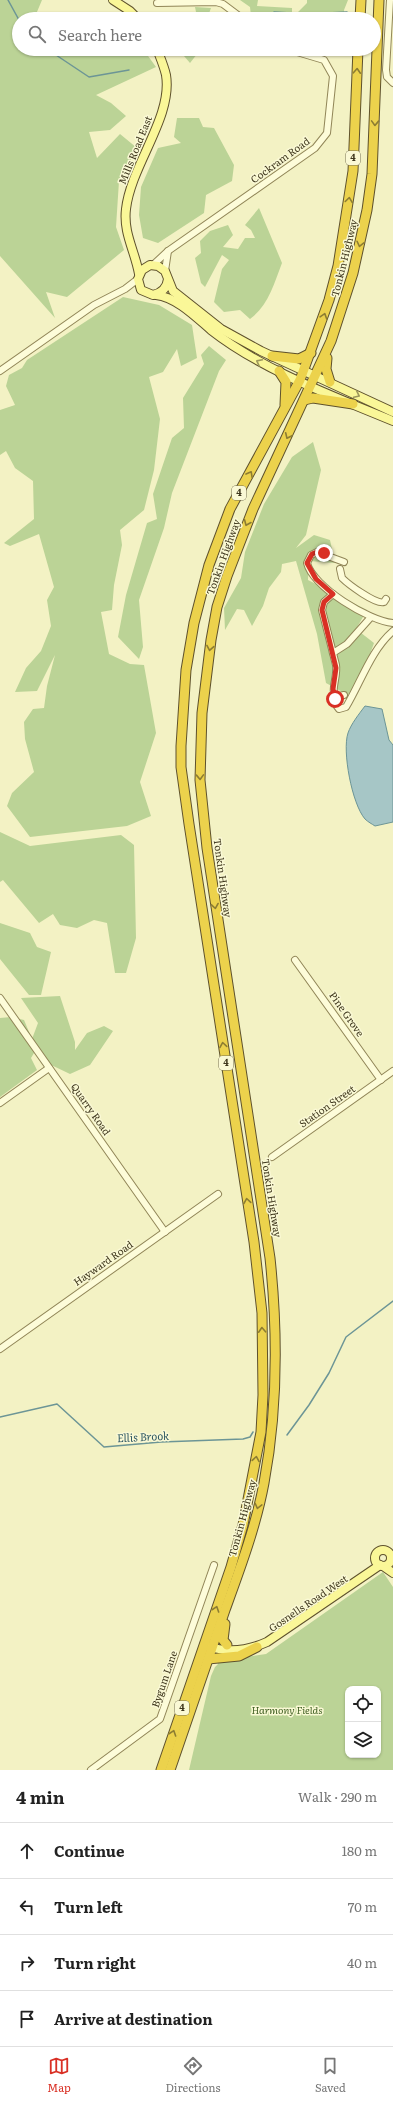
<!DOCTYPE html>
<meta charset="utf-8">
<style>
body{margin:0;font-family:Literata,serif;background:#f2f2f2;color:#222}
.controls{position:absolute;right:12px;bottom:12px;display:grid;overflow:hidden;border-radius:8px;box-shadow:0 1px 3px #0004}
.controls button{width:36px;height:36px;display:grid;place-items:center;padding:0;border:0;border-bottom:1px solid #e0e0e0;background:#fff;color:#222;font:20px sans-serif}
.stop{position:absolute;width:12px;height:12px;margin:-9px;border:3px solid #d93025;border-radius:50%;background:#fff}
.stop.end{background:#d93025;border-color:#fff;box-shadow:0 1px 4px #0008}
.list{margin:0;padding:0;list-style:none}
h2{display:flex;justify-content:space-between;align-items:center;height:52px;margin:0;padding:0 16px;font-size:17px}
h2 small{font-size:13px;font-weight:400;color:#767676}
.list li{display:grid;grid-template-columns:26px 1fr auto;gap:12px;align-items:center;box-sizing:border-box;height:56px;padding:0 16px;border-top:1px solid #e0e0e0}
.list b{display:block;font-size:15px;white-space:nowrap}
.list em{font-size:13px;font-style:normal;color:#767676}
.icon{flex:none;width:22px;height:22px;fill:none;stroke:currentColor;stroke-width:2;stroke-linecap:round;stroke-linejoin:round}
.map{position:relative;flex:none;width:393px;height:1770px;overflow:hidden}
.search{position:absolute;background:#fff;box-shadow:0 1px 3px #0004;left:12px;right:12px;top:12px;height:44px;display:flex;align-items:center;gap:10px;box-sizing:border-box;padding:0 14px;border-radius:22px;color:#767676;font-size:15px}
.sheet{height:276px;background:#fff}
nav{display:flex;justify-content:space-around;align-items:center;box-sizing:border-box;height:56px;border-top:1px solid #e0e0e0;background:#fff;font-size:11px;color:#767676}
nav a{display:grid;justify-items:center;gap:2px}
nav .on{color:#d93025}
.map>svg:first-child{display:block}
.green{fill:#bbd396;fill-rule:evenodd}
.water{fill:#a6c6c6;stroke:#6c9596}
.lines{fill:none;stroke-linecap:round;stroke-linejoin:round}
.stream{stroke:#6c9596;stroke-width:1.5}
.minor-casing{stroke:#918658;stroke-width:8}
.major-casing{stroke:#5e512c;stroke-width:10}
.highway-casing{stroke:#5e512c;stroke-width:11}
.minor{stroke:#fdfcd9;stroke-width:6}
.major{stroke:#faf798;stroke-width:8}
.highway{stroke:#ecd24c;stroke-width:9}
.oneway{stroke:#8d7d32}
.oneway2{stroke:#9c975a}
.route{stroke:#d93025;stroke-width:5}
.labels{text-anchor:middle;stroke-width:3;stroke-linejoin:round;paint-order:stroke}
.shield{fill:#faf9d5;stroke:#777154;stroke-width:1}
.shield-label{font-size:9px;font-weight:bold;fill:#3f371d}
.street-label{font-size:10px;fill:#3f371d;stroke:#faf9d5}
.park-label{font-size:10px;font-style:italic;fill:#3e5e21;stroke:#faf9d5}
.water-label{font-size:11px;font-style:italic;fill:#2b5561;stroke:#faf9d5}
</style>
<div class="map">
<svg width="393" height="1770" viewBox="0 0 393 1770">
<rect width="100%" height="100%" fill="#f3f2c4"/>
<g class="green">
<polygon points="0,0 42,0 34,19 19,19 19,49 97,49 108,55 130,49 143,49 156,67 96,95 111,103 126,116 110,130 89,132 97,158 120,134 137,148 119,181 116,227 124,250 67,297 46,292 55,318 0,256"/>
<polygon points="240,0 258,0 257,6 292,8 292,19 256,19 251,16 250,7"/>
<polygon points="307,0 348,0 344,10 345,19 302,19 298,12 307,3"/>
<polygon points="195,7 211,8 207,19 193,19 197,17"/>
<polygon points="178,49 201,49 190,63"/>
<polygon points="177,118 199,118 203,127 214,128 234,165 232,181 206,195 204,213 158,243 143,238 139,215 141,187 158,148 181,143 174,137"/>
<path d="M259 208 282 263C274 284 268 306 250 319L240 310 224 312 214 302 222 269 229 260 222 255 205 287 201 283 195 258 201 253 200 241 210 231 228 225 233 235 223 247 238 249 245 238H255L251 230 245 225Z"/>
<polygon points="123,297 159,305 192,325 197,358 181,366 177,349 163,372 149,377 160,419 154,470 144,510 120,530 122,545 114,585 112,610 101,612 109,654 130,664 144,665 156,733 140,782 151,816 127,826 30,837 7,806 12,793 34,772 25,739 24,722 33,709 44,708 47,686 55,655 37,691 15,692 26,668 41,651 51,626 47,600 54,587 39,534 10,546 4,543 34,519 33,481 15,468 6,451 0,455 0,410 15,405 6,386 9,375 22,368 27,360"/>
<polygon points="209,346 226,360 219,371 172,493 164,528 139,600 143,647 139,659 118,637 126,595 147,523 157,519 153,494 172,438 184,428 183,398 204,364 201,355"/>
<polygon points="313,442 321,470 306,535 296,548 314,535 330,540 335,563 309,561 308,580 367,610 356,629 374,643 359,685 348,695 326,683 317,634 296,561 282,564 281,572 269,588 263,606 252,626 244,610 237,609 225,630 224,608 241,578 245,552 264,504 292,457"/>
<polygon points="0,832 30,846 121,835 134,845 136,938 126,973 115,973 107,923 94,920 77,928 60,925 53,914 39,923 3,880 0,882"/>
<polygon points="0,923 30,933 37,947 51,952 41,995 29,995 0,959"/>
<polygon points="60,996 75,1042 75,1050 87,1033 104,1026 113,1031 90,1065 70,1074 45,1062 37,1048 31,1058 37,1070 0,1097 0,1018 11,1017 24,1020 32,1039 38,1023 21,998"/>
<path d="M383 1572 393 1587V1770H189L211 1676 215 1667 218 1664 217 1661 266 1654ZM348 1689H378V1755H348Z"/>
</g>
<path class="water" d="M365 706 382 709 389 740 393 745V822L375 826C372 824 368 822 365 819 352 804 342 751 348 733 351 724 359 714 365 706Z"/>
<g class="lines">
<g class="stream">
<polyline points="8,0 19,20"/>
<polyline points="274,12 308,14 347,12"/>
<polyline points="47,49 89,77 129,70"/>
<polyline points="0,1417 57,1404 104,1447 161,1442 243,1439 250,1437 253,1432"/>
<polyline points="287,1435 309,1405 329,1373 346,1337 393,1301"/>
</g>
<defs>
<g id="minor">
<polyline points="390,0 386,70 387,77 393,83"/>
<polyline points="157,3 216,2 223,4 243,19"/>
<polyline points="153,265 168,251 315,148 327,133 333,76 324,60 287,49"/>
<polyline points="165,271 168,251"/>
<polyline points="0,371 94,305 125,289 138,279"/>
<path d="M344 562 317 552 311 555 307 563C313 587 369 621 393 623"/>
<path d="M340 569 342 578C348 584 376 605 384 602L386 599"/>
<path d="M333 594 324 602 322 610 336 665C338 677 330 689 336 701"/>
<polyline points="333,653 347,644 371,617"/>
<path d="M344 695 338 696 336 705 339 709 346 707C361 682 371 650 393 631"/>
<polyline points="295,960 381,1080"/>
<polyline points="0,998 165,1232"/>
<polyline points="0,1103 49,1068"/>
<polyline points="272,1157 393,1071"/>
<polyline points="0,1349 218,1194"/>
<polyline points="91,1770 160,1719 214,1565"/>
</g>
<g id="major">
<polyline points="113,0 130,11 138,19"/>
<path d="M139 274C135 251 123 233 126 209 131 165 173 117 166 75 164 66 160 57 157 49"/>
<path d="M168 279C167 288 162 293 153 295L141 290 138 279 142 270 150 265 158 266 165 271 173 291 221 329 261 351 393 412"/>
<path d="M156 295C176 297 196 317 211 330 262 370 333 396 393 421"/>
<circle cx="383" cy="1558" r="8"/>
<polyline points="383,1566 393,1573"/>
<path d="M207 1646C227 1653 247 1651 267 1642L380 1565"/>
</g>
<g id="highway">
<polyline points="360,19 361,0"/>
<polyline points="272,356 299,359 311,353"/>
<polyline points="327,358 326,369 330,382"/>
<polyline points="279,371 286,382 285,405"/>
<polyline points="304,400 313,398 353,404"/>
<polyline points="225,1624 223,1640 227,1645"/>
<polyline points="208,1659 239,1656 257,1647"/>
<polyline points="161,1770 231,1567 243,1525 261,1432 263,1395 262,1313 254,1242 189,824 181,767 181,746 186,670 194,623 209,565 230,509 300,380 329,300 338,266 353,171 358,49"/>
<path d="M170 1770C188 1717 207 1663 225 1610 240 1569 256 1526 264 1483 278 1408 278 1334 270 1258L207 848 200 780 202 713 211 640 217 607 227 576 253 509 331 341 353 273 367 210 372 174 379 0"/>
</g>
</defs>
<use href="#minor" class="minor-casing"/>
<use href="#major" class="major-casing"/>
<use href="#highway" class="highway-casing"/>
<use href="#minor" class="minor"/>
<use href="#major" class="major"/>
<use href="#highway" class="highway"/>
</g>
<defs><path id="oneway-chevron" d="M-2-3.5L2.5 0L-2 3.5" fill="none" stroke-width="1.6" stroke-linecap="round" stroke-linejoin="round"/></defs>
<g class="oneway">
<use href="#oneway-chevron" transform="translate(357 71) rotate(-87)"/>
<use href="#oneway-chevron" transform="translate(375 123) rotate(92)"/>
<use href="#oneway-chevron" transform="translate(349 200) rotate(-82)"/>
<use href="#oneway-chevron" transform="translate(360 244) rotate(103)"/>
<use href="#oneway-chevron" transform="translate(324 316) rotate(-72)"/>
<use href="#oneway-chevron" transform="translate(288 436) rotate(115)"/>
<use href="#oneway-chevron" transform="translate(250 474) rotate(-61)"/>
<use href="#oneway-chevron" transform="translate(247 523) rotate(113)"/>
<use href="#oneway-chevron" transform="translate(210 648) rotate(100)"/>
<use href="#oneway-chevron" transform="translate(200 777) rotate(88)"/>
<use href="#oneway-chevron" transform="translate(215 906) rotate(81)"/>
<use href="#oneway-chevron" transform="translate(223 1045) rotate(-99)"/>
<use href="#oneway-chevron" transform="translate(247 1201) rotate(-99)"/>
<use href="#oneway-chevron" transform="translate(262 1330) rotate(-93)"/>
<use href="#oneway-chevron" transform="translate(256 1459) rotate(-81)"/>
<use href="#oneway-chevron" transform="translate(258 1506) rotate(104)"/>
<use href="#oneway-chevron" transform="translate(216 1609) rotate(-71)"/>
<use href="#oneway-chevron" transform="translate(173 1733) rotate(-71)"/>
</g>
<g class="oneway2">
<use href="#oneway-chevron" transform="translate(259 362) rotate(-153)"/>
<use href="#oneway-chevron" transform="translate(357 395) rotate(25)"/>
</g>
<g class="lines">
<polyline class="route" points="324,553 317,552 312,554 307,563 316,579 333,594 324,602 322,610 336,668 333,689 335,699"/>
</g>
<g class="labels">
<g class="shield">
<rect x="346" y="151" width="14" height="14" rx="3"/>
<rect x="232" y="486" width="14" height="14" rx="3"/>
<rect x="219" y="1056" width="14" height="14" rx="3"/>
<rect x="175" y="1701" width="14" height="14" rx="3"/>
</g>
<g class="shield-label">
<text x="353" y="161">4</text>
<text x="239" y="496">4</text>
<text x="226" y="1066">4</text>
<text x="182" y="1711">4</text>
</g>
<g class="street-label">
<text transform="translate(135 150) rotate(-68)" y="4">Mills Road East</text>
<text transform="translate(280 160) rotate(-36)" y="4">Cockram Road</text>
<text transform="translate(344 258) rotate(-76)" y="4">Tonkin Highway</text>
<text transform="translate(223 557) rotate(-70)" y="4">Tonkin Highway</text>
<text transform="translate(223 878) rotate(82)" y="4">Tonkin Highway</text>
<text transform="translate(347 1014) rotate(55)" y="4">Pine Grove</text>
<text transform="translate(327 1106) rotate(-35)" y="4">Station Street</text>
<text transform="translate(91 1109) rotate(55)" y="4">Quarry Road</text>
<text transform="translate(272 1198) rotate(81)" y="4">Tonkin Highway</text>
<text transform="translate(103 1263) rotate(-35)" y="4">Hayward Road</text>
<text transform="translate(242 1518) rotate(-75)" y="4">Tonkin Highway</text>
<text transform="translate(308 1603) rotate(-34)" y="4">Gosnells Road West</text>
<text transform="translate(164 1679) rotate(-71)" y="4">Bygum Lane</text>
</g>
<g class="park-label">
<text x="287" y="1714">Harmony Fields</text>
</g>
<g class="water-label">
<text transform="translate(143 1437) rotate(-3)" y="4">Ellis Brook</text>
</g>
</g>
</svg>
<div class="controls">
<button><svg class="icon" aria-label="locate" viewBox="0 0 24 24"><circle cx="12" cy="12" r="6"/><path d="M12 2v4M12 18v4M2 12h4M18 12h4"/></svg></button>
<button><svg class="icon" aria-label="layers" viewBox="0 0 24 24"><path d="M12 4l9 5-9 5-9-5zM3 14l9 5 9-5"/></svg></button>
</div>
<div class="stop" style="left:335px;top:699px"></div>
<div class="stop end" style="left:324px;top:553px"></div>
<div class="search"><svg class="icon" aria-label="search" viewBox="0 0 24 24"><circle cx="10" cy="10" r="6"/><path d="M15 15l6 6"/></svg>Search here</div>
</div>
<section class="sheet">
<h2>4 min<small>Walk · 290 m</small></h2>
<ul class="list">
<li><svg class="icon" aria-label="ahead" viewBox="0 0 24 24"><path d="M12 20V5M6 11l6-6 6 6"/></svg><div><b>Continue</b></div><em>180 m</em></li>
<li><svg class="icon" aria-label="left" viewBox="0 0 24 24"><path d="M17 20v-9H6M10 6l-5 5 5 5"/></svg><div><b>Turn left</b></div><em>70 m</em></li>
<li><svg class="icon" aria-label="right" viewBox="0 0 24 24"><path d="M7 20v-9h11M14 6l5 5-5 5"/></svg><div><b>Turn right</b></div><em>40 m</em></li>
<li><svg class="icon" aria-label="arrive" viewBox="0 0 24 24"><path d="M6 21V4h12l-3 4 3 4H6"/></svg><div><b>Arrive at destination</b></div></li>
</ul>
</section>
<nav>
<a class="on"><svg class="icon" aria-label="map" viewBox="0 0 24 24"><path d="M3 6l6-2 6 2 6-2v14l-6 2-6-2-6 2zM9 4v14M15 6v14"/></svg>Map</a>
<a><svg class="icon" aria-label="directions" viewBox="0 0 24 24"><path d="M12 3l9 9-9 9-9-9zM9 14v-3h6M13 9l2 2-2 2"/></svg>Directions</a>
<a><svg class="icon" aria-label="saved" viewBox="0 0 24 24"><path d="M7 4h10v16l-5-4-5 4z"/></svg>Saved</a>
</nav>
